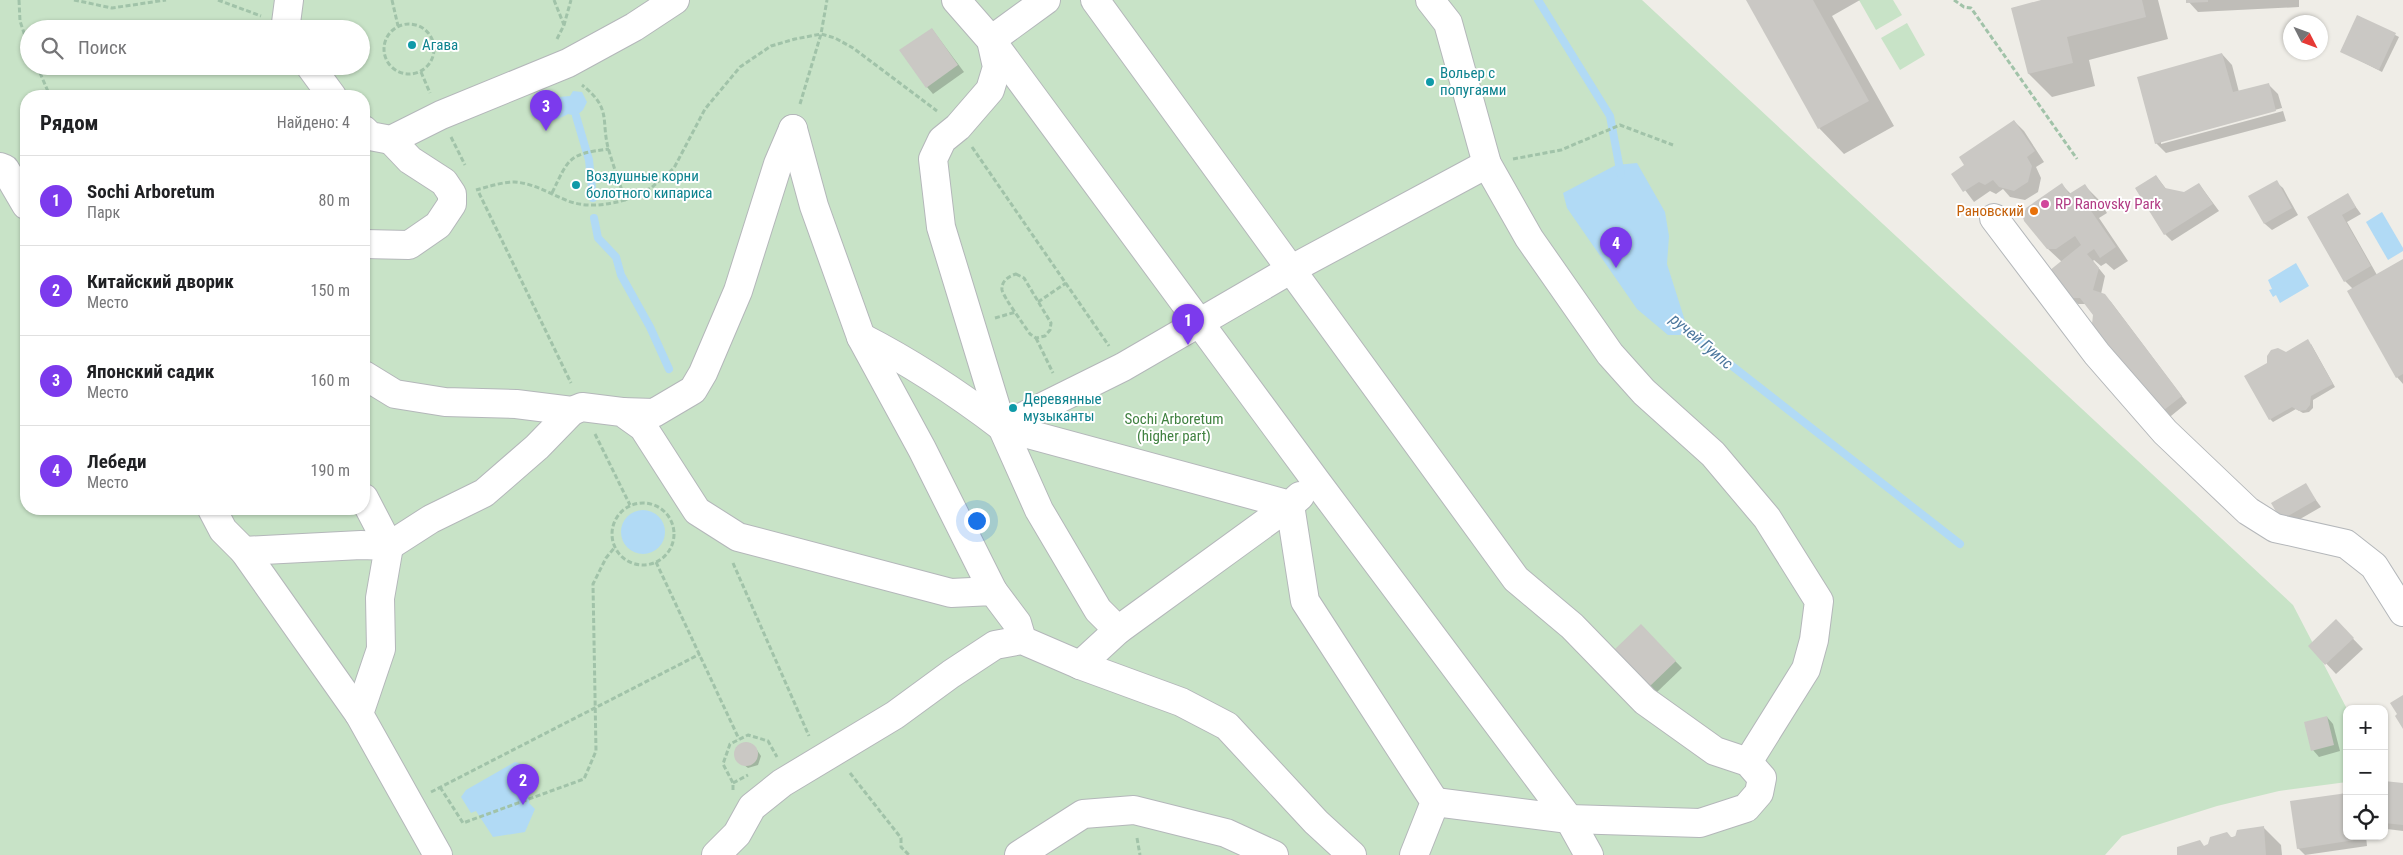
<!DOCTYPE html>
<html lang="ru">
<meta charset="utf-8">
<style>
body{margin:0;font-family:"Roboto Condensed",sans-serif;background:#f2f2f2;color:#202124}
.controls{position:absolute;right:15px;bottom:15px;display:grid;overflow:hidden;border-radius:10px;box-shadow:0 1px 4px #0004}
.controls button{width:45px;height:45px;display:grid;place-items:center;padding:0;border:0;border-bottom:1px solid #e0e0e0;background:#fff;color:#202124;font:25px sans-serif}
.compass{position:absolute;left:2283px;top:15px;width:45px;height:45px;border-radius:50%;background:#fff;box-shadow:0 1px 4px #0004;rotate:132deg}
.you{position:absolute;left:976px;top:520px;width:18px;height:18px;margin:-12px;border:4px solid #fff;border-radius:50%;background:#1a73e8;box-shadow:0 0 0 8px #1a73e833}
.badge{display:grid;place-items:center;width:32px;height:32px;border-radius:50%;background:#7c3aed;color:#fff;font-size:16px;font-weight:700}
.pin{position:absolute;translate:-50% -41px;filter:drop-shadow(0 1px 2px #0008)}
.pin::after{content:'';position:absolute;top:26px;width:18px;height:15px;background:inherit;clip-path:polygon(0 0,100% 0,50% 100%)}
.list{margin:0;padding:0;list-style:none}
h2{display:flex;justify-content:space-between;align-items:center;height:65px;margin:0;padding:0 20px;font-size:21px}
h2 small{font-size:16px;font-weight:400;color:#757577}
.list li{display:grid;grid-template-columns:32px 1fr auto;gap:15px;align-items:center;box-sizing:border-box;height:90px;padding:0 20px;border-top:1px solid #e0e0e0}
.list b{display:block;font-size:19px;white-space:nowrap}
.list p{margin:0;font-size:16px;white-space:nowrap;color:#757577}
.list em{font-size:16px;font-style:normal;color:#757577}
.icon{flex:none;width:28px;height:28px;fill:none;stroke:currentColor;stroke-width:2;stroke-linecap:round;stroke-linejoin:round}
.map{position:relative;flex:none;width:2403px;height:855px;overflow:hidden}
.search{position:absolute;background:#fff;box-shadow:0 1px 4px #0004;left:20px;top:20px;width:350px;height:55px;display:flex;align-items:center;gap:12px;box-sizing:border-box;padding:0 18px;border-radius:28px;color:#757577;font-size:19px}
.panel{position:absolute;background:#fff;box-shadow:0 1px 4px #0004;left:20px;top:90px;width:350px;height:425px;border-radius:20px}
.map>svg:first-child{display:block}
.green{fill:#c8e3c7;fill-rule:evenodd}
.water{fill:#b1daf5}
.shadow{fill:#0003;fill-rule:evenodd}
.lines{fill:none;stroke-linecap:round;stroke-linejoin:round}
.stream{stroke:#b1daf5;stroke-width:8}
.building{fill:#cac8c4}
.minor-casing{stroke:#b4b7ba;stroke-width:30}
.path{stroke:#a1c3a9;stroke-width:3;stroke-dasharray:5 2.5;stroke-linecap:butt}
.minor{stroke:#fff;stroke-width:28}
.culture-dot{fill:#0f9aa8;stroke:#fff;stroke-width:2}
.hotel-dot{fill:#d1479c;stroke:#fff;stroke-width:2}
.food-dot{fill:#e8710a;stroke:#fff;stroke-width:2}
.labels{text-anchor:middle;stroke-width:4;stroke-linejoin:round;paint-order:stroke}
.culture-label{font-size:15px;fill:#0d838f;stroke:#fff;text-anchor:start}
.hotel-label{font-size:15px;fill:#b23c85;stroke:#fff;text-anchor:start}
.food-label{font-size:15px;fill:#c56008;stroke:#fff;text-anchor:end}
.park-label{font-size:15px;fill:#418241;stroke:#fff}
.water-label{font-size:16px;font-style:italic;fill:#4c779d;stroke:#fff}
</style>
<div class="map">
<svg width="2403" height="855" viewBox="0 0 2403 855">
<rect width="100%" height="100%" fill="#efede7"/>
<g class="green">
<path d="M0 0H1642L2293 605 2347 709V782L2279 791 2217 806 2122 836 2105 855H0ZM29 29H361V66H29ZM26 96H364V509H26Z"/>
<polygon points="1859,0 1893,0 1902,15 1876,30"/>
<polygon points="1907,23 1925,55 1900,70 1881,38"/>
</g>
<g class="water">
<path d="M573 91 582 92 587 102 583 110 576 116 568 114C555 121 544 125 531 115L533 109 552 104 559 97 570 96Z"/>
<polygon points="1637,163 1665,212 1669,236 1667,264 1686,324 1681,335 1668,335 1637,309 1567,208 1563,193 1616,165"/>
<polygon points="2382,212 2403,248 2403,251 2388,260 2366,222"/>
<polygon points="2296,263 2309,286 2280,303 2276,295 2273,297 2269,290 2272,289 2268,280"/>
<circle cx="643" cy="532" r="22"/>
<polygon points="515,762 526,765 535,787 530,789 529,803 535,809 525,832 493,837 476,811 471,813 461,797 466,790"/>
</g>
<g class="shadow">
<polygon points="1747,0 1860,0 1832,16 1894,126 1844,154 1819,128"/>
<polygon points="2046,0 2158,0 2168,39 2089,60 2095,86 2052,97 2029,74 2013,8"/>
<polygon points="2187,0 2299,0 2299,7 2198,12"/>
<polygon points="2358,16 2399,37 2382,72 2341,51"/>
<polygon points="932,29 964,72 933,94 927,87"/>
<path d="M2222 54 2232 65 2239 92 2268 84 2278 94 2286 121 2166 153 2156 143ZM2282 108 2283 111 2161 144V141Z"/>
<polygon points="2014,121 2024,131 2044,162 2036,167 2041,178 2038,192 2025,200 2010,197 2003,189 1996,194 1990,191 1974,202 1953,174 1966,165"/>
<polygon points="2156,176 2167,190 2184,194 2199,184 2219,211 2172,241 2165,234 2136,189"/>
<polygon points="2276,182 2283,188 2298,215 2272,230 2265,224 2250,197"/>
<polygon points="2062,185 2071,194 2085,186 2098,199 2107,213 2099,218 2128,261 2114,270 2106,263 2101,266 2094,260 2093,261 2105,276 2101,294 2111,302 2187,403 2166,420 2086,304 2078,304 2071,297 2062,262 2048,249"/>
<polygon points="2347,195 2361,214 2347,222 2377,275 2403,261 2403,384 2397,377 2353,289 2345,281 2308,217"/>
<polygon points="2311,344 2335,387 2313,400 2313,408 2309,412 2303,413 2296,409 2273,422 2270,419 2286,354"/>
<polygon points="2305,485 2321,507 2288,526 2282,519"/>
<polygon points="2336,621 2363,649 2336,674 2310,646"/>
<polygon points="1641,626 1682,668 1656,693 1615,650"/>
<polygon points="2327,717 2333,724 2340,751 2319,757 2313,750"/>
<polygon points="744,744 757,750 761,756 758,765 748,768 739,761 736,754 739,748"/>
<polygon points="2403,784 2403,831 2387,829 2384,826 2384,787"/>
<polygon points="2263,827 2281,845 2282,855 2178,855"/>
<polygon points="2347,836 2366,836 2367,846 2305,855 2298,848"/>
</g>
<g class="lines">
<g class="stream">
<polyline points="1538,0 1610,116 1621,175"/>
<polyline points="576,116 589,160 593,198"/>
<polyline points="594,218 598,238 616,257 621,275 650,327 669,369"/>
<polyline points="1677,323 1960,544"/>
</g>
</g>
<g class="building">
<polygon points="1746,0 1813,0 1869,101 1818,129"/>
<polygon points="2041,0 2142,0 2146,17 2067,37 2073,63 2028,74 2011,8"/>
<polygon points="2186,0 2208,0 2208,2 2186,3"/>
<polygon points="2357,15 2396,33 2379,70 2340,52"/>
<polygon points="932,28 958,65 926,88 899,50"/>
<polygon points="2222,53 2233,92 2269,83 2276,111 2155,144 2137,77"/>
<polygon points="2014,120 2035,151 2027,157 2032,166 2028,182 2014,191 1999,187 1993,180 1985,185 1979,182 1963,192 1951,174 1964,165 1959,157"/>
<polygon points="2156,175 2165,188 2184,192 2199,183 2213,204 2164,235 2135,188"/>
<polygon points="2277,180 2292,208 2264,224 2248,196"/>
<polygon points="2062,183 2069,194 2085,184 2095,199 2087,205 2116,247 2100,258 2094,249 2087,254 2099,268 2093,290 2105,294 2182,396 2159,414 2092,324 2093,315 2080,298 2070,298 2049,271 2081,245 2075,236 2056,249 2047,249 2024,221 2023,217 2026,208"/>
<polygon points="2348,193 2356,207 2342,215 2371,266 2344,282 2307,217"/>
<polygon points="2403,259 2403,374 2396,378 2347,291"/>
<polygon points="2308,339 2333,384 2311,396 2310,405 2306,410 2299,411 2292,407 2269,420 2244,376 2267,363 2267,356 2271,350 2278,348 2286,352"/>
<polygon points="2306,483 2316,500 2281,520 2271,503"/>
<polygon points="2336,619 2354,638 2325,665 2308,646"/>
<polygon points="1641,624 1676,661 1649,687 1614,650"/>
<polygon points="2403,695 2403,729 2395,716 2397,714 2390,703"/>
<polygon points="2327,716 2334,745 2311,751 2304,722"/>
<circle cx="746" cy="754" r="12"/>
<polygon points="2384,781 2403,783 2403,825 2384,823"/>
<polygon points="2347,793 2347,836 2361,836 2361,839 2297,849 2290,801"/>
<polygon points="2264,826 2266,855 2177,855 2177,847 2200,840 2204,846 2208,844 2210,837 2227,832 2231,837 2235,837 2237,830"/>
</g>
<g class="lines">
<defs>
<g id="minor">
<polyline points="289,0 286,23 289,29"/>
<polyline points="956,0 991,40 1316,481 1569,819 1589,855"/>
<polyline points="1046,0 991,40 997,67 990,90 958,127 942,140 933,159 941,227 1002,427 1039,510 1098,610 1118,630 1080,665"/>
<polyline points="1095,0 1516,579 1572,626 1645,701 1715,751 1748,762 1762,778 1759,793 1746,808 1700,823 1569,819 1435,802"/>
<polyline points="1430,0 1448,23 1487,164 1529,238 1610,354 1644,392 1713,454 1767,518 1819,601 1814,640 1806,669 1748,762"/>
<polyline points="310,66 332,96"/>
<polyline points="793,129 814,206 861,337 922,449 993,591"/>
<polyline points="364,130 370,136 391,140 441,115 568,63 634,27 675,0"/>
<polyline points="0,167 5,169 26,205"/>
<polyline points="1994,218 2097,354 2165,432 2248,511 2275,528 2346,544 2374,566 2403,612"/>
<polyline points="364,244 409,245 438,225 452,204 452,194 444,182 410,160 391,140"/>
<path d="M861 337C912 363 956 392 1002 427L1123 367 1290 270 1487 164"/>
<polyline points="364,375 395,394 445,402 516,404 572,411 582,407 622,412 643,427 697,511 738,537 951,593 993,591 1017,623 1022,640"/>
<polyline points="622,412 654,413 693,390 703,373 738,291 778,164 793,129"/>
<polyline points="1002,427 1290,505 1300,496"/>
<polyline points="364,498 389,546 431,519 484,493 537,447 572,411"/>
<polyline points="212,509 223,530 244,551 361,545 389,546 380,598 381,649 359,714 438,855"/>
<polyline points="244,551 359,714"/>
<polyline points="1118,630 1290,505 1305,601 1435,802 1414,855"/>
<polyline points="716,855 737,834 752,807 782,783 895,715 951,674 995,645 1022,640 1080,665 1181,702 1227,726 1316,822 1352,855"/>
<polyline points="1019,855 1083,814 1134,810 1226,833 1274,855"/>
</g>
</defs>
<use href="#minor" class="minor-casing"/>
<g class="path">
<polyline points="19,0 20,21 29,48"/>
<polyline points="74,0 112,8 166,0"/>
<polyline points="218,0 261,16"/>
<polyline points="392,0 398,26"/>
<polyline points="554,0 564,25"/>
<polyline points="1954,0 1964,7 1971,8 2077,159"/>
<circle cx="409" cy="49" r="25"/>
<polyline points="557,39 564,25 571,0"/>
<polyline points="37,66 50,96"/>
<polyline points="421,72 430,93"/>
<polyline points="800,104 821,34 827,0"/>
<polyline points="451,137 465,165"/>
<polyline points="972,147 1109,346"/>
<polyline points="1513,159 1561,150 1620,125 1673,145"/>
<path d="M476 190C487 187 502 182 514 182 534 183 550 194 568 201 587 208 607 205 625 200 620 184 614 168 609 151 600 121 613 109 582 85"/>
<polyline points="479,193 571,383"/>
<path d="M552 193C569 158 568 154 609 149"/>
<polyline points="625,200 651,188 674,168 705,109 740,67 771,46 795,39 821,34 835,38 853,48 937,111"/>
<path d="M1016 274 1024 278 1051 323 1050 330 1045 336 1036 338 1030 334C1024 325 1004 298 1002 290 1001 281 1009 276 1016 274Z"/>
<polyline points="1038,302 1066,283"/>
<polyline points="995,318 1016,312"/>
<polyline points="1036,338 1053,373"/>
<polyline points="595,434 630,505"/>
<circle cx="643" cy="534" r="31"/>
<polyline points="656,562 739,739"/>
<polyline points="733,563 809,736"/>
<polyline points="850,773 901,838 901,847 909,855"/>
<polyline points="733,783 748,775"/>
<polyline points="440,787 463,823 584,779 596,751 593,584 606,558 615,547"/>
<polyline points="733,790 733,783 723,764 730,744 748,735 768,741 777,757"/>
<polyline points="431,792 700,654"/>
<polyline points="1137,838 1140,855"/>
</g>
<use href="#minor" class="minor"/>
</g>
<g class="culture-dot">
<circle cx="412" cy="45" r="5"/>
<circle cx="1430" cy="82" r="5"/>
<circle cx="576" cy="185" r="5"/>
<circle cx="1013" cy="408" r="5"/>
</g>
<circle class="hotel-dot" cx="2045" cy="204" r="5"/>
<circle class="food-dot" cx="2034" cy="211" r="5"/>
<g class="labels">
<g class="culture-label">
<text x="422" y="50">Агава</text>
<text x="1440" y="78">Вольер с<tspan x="1440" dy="17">попугаями</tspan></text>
<text x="586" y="181">Воздушные корни<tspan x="586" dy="17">болотного кипариса</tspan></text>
<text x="1023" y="404">Деревянные<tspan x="1023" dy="17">музыканты</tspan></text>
</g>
<g class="hotel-label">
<text x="2055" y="209">RP Ranovsky Park</text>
</g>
<g class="food-label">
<text x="2024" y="216">Рановский</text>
</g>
<g class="park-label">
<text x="1174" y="424">Sochi Arboretum<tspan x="1174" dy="17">(higher part)</tspan></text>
</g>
<g class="water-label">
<text transform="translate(1702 341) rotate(40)" y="6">ручей Гуипс</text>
</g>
</g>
</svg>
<div class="controls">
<button>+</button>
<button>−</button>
<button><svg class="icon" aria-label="locate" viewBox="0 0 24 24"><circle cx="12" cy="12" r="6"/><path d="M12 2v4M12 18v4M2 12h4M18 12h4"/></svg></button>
</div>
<svg class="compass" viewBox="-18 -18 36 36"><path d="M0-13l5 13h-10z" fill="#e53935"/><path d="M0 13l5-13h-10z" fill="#757577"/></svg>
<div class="you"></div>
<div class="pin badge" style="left:1188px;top:345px">1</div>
<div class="pin badge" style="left:523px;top:805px">2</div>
<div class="pin badge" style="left:546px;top:131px">3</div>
<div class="pin badge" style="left:1616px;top:268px">4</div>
<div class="search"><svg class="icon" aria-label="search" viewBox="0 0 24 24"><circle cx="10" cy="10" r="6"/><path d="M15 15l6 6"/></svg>Поиск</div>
<section class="panel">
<h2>Рядом<small>Найдено: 4</small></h2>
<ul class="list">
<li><span class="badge">1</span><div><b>Sochi Arboretum</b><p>Парк</p></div><em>80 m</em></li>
<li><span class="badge">2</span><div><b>Китайский дворик</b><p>Место</p></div><em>150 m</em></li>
<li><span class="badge">3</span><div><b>Японский садик</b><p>Место</p></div><em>160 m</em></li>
<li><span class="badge">4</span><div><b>Лебеди</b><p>Место</p></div><em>190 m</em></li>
</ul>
</section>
</div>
